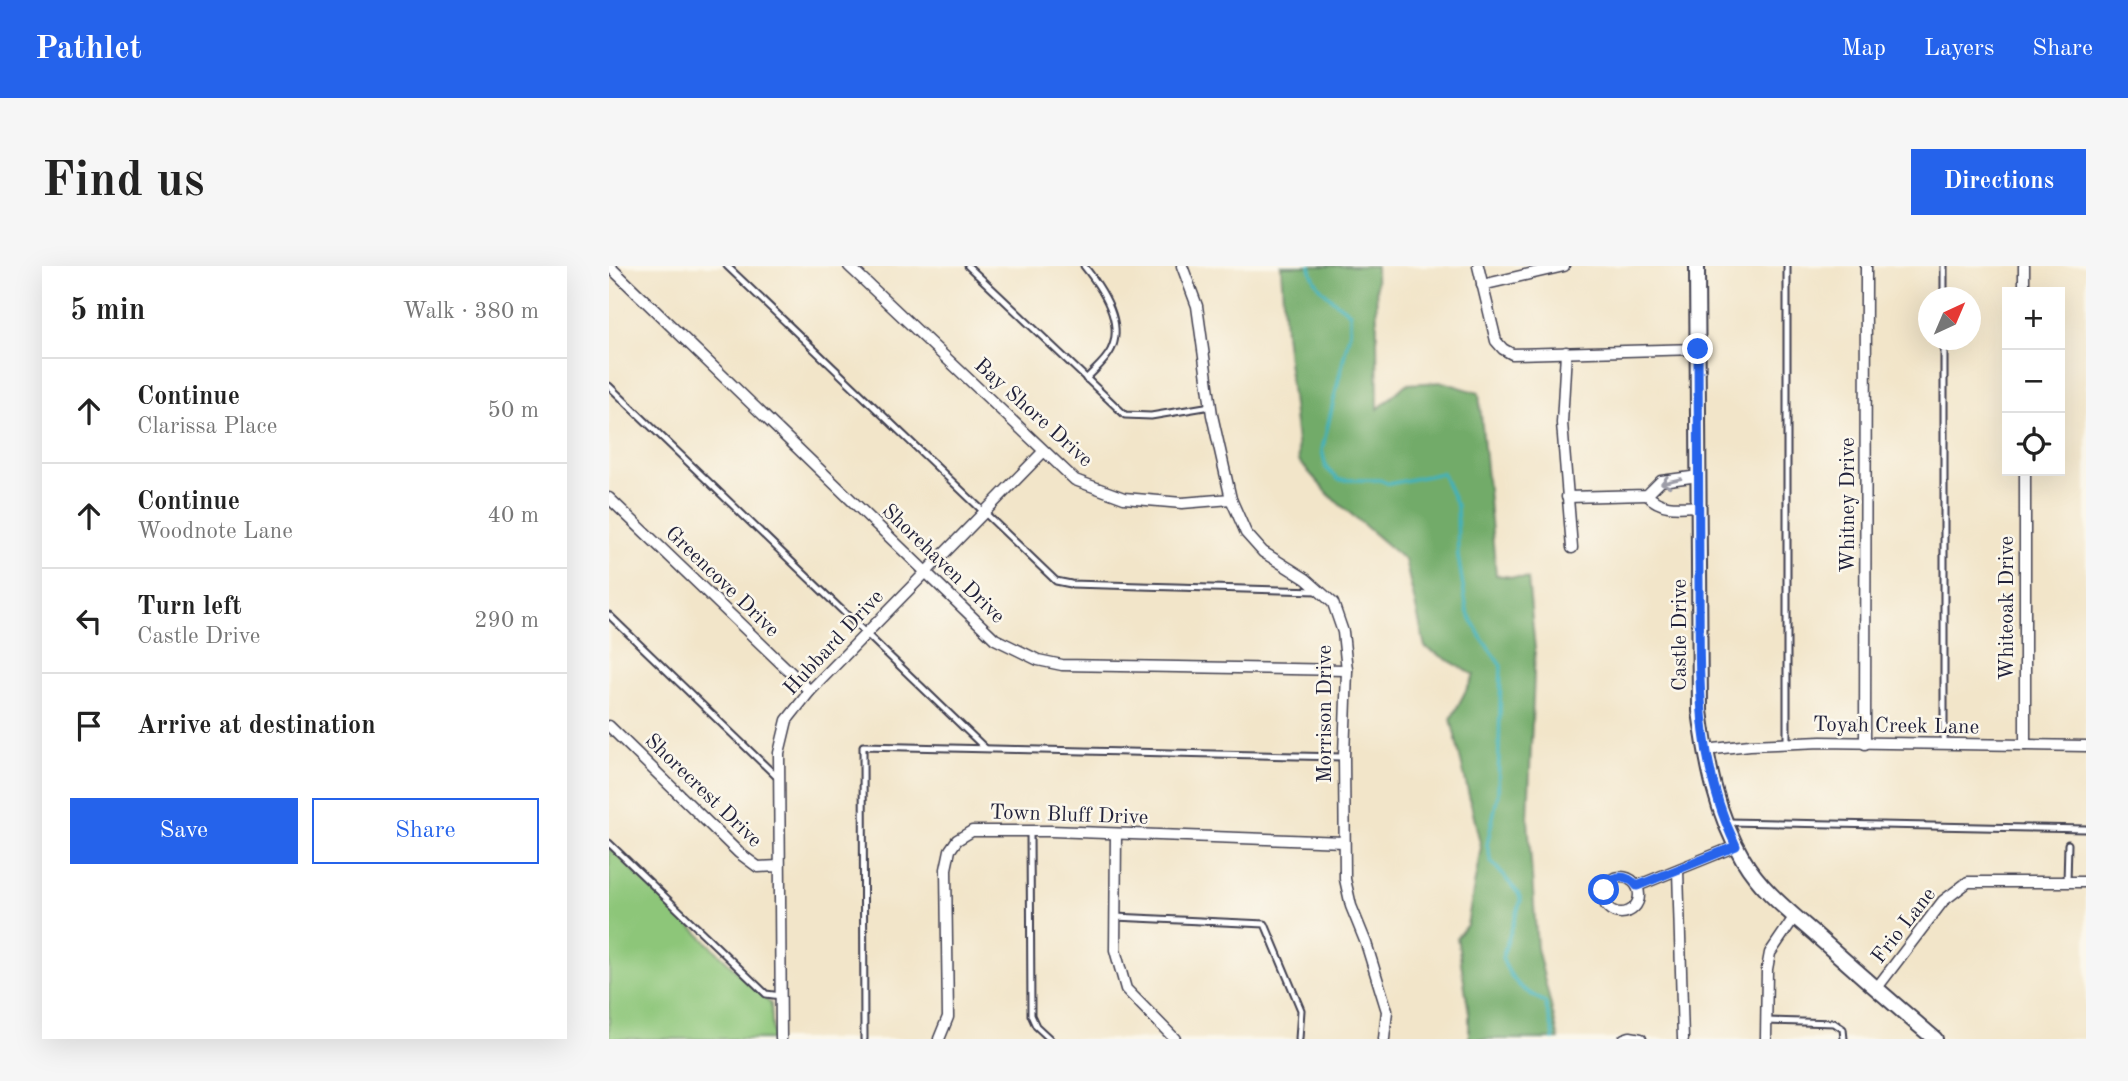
<!DOCTYPE html>
<meta charset="utf-8">
<style>
body{margin:0;font-family:"Old Standard TT",serif;background:#f6f6f6;color:#222}
.controls{position:absolute;right:21px;top:21px;display:grid;overflow:hidden;border-radius:0px;box-shadow:0 7px 28px #0002}
.controls button{width:63px;height:63px;display:grid;place-items:center;padding:0;border:0;border-bottom:2px solid #e0e0e0;background:#fff;color:#222;font:35px sans-serif}
.compass{position:absolute;left:1309px;top:21px;width:63px;height:63px;border-radius:50%;background:#fff;box-shadow:0 7px 28px #0002;rotate:44deg}
.stop{position:absolute;width:21px;height:21px;margin:-16px;border:5px solid #2563eb;border-radius:50%;background:#fff}
.stop.end{background:#2563eb;border-color:#fff;box-shadow:0 2px 7px #0008}
.list{margin:0;padding:0;list-style:none}
h2{display:flex;justify-content:space-between;align-items:center;height:91px;margin:0;padding:0 28px;font-size:30px}
h2 small{font-size:23px;font-weight:400;color:#767676}
.list li{display:grid;grid-template-columns:46px 1fr auto;gap:21px;align-items:center;box-sizing:border-box;height:105px;padding:0 28px;border-top:2px solid #e0e0e0}
.list b{display:block;font-size:26px;white-space:nowrap}
.list p{margin:0;font-size:23px;white-space:nowrap;color:#767676}
.list em{font-size:23px;font-style:normal;color:#767676}
.actions{display:flex;gap:14px;padding:21px 28px}
.actions a{flex:1;padding:16px 0;border:2px solid #2563eb;border-radius:0px;text-align:center;font-size:24px;color:#2563eb}
.actions .main{background:#2563eb;color:#fff}
.icon{flex:none;width:38px;height:38px;fill:none;stroke:currentColor;stroke-width:2;stroke-linecap:round;stroke-linejoin:round}
.map{position:relative;flex:none;width:1477px;height:773px;overflow:hidden;border-radius:0px}
header{display:flex;align-items:center;gap:42px;box-sizing:border-box;height:98px;padding:0 35px;background:#2563eb;color:#fff}
header strong{font-size:33px}
nav{display:flex;gap:38px;margin-inline-start:auto;font-size:24px}
.intro{display:flex;align-items:center;justify-content:space-between;box-sizing:border-box;height:168px;padding:0 42px}
h1{margin:0;font-size:49px}
.button{padding:18px 32px;border-radius:0px;background:#2563eb;color:#fff;font-size:24px;font-weight:700}
main{display:flex;gap:42px;padding:0 42px}
aside{flex:1;background:#fff;border-radius:0px;box-shadow:0 7px 28px #0002}
.map>svg:first-child{display:block}
.green{fill:#8dc679;stroke:#58745a;stroke-width:2}
.forest{fill:#72ab69;stroke:#4a6652;stroke-width:2}
.lines{fill:none;stroke-linecap:round;stroke-linejoin:round}
.stream{stroke:#41b1b9;stroke-width:3.5}
.lane-casing{stroke:#413f50;stroke-width:9}
.street-casing{stroke:#413f50;stroke-width:13}
.secondary-casing{stroke:#413f50;stroke-width:18}
.lane{stroke:#fff;stroke-width:5}
.street{stroke:#fff;stroke-width:10}
.secondary{stroke:#fff;stroke-width:14}
.oneway{stroke:#9c9ca7}
.route{stroke:#2563eb;stroke-width:9}
.labels{text-anchor:middle;stroke-width:5;stroke-linejoin:round;paint-order:stroke}
.street-label{font-size:21px;fill:#22223b;stroke:#fbf7ec}
</style>
<header>
<strong>Pathlet</strong>
<nav><a>Map</a><a>Layers</a><a>Share</a></nav>
</header>
<div class="intro"><h1>Find us</h1><a class="button">Directions</a></div>
<main>
<aside>
<h2>5 min<small>Walk · 380 m</small></h2>
<ul class="list">
<li><svg class="icon" aria-label="ahead" viewBox="0 0 24 24"><path d="M12 20V5M6 11l6-6 6 6"/></svg><div><b>Continue</b><p>Clarissa Place</p></div><em>50 m</em></li>
<li><svg class="icon" aria-label="ahead" viewBox="0 0 24 24"><path d="M12 20V5M6 11l6-6 6 6"/></svg><div><b>Continue</b><p>Woodnote Lane</p></div><em>40 m</em></li>
<li><svg class="icon" aria-label="left" viewBox="0 0 24 24"><path d="M17 20v-9H6M10 6l-5 5 5 5"/></svg><div><b>Turn left</b><p>Castle Drive</p></div><em>290 m</em></li>
<li><svg class="icon" aria-label="arrive" viewBox="0 0 24 24"><path d="M6 21V4h12l-3 4 3 4H6"/></svg><div><b>Arrive at destination</b></div></li>
</ul>
<div class="actions"><a class="main">Save</a><a>Share</a></div>
</aside>
<div class="map">
<svg width="1477" height="773" viewBox="0 0 1477 773">
<rect width="100%" height="100%" fill="#fbf7ec"/>
<filter id="ink" filterUnits="userSpaceOnUse"><feTurbulence type="fractalNoise" baseFrequency=".0143" numOctaves="2"/><feDisplacementMap in="SourceGraphic" scale="14" xChannelSelector="R" yChannelSelector="G"/><feConvolveMatrix kernelMatrix="1 2 1 2 8 2 1 2 1" color-interpolation-filters="sRGB"/></filter>
<filter id="wash" filterUnits="userSpaceOnUse"><feTurbulence type="fractalNoise" baseFrequency=".00686" numOctaves="4" result="noise"/><feDisplacementMap in="SourceGraphic" scale="28" xChannelSelector="R" yChannelSelector="G"/><feGaussianBlur stdDeviation="1.57" result="paint"/><feColorMatrix in="noise" values="0 0 0 0 0 0 0 0 0 0 0 0 0 0 0 0 0 1.4 0 .05"/><feComposite in="paint" operator="in"/></filter>
<g filter="url(#wash)">
<rect width="100%" height="100%" fill="#f2e5c9"/>
<polygon class="green" points="0,581 162,738 164,773 0,773"/>
<polygon class="forest" points="672,0 767,0 769,143 797,118 834,116 870,127 887,309 919,313 926,383 919,553 928,682 950,773 860,773 860,747 848,671 858,659 872,581 842,453 865,409 816,381 796,294 722,231 690,195 676,67"/>
<g class="lines">
<path class="stream" d="M701 0C704 21 725 35 741 47V65L713 184 717 202 730 214H771L780 218 833 207 848 240 849 290 858 345 873 373 892 400 889 528 878 579 882 595 909 627 912 634 893 692C903 717 913 724 936 736L945 769 944 773"/>
</g>
</g>
<g filter="url(#ink)">
<g class="lines">
<defs>
<g id="lane">
<polyline points="118,0 447,315 462,318 709,325"/>
<polyline points="359,0 516,149 542,150 602,140"/>
<path d="M475 0C492 21 516 56 502 84 497 95 485 104 477 113"/>
<polyline points="1178,0 1178,478"/>
<polyline points="1335,32 1335,0"/>
<polyline points="0,120 376,482"/>
<polyline points="0,349 169,512"/>
<polyline points="1335,478 1335,74"/>
<polyline points="1119,556 1477,563"/>
<polyline points="421,565 422,749 427,760 441,773"/>
<polyline points="0,577 157,728 172,730"/>
<polyline points="1458,616 1459,578"/>
<polyline points="506,651 656,658 692,744 690,773"/>
<polyline points="1158,755 1225,757 1234,763 1235,773"/>
<polyline points="255,773 254,480 734,491"/>
</g>
<g id="street">
<polyline points="0,0 386,373 429,394 453,399 738,404"/>
<polyline points="240,0 466,214 515,232 573,237 622,233"/>
<polyline points="573,0 588,40 603,149 622,233 637,267 654,286 697,313 724,337 734,366 738,404 735,491 736,613 742,640 757,677 778,745 775,773"/>
<polyline points="869,0 887,75 894,83 903,88 1089,83"/>
<polyline points="1415,0 1415,26"/>
<polyline points="873,19 955,0"/>
<polyline points="957,86 953,157 963,282"/>
<polyline points="1416,205 1416,479"/>
<path d="M1038 229C1053 244 1070 241 1090 240"/>
<polyline points="958,231 1038,229 1052,215 1090,210"/>
<polyline points="0,232 201,425"/>
<polyline points="0,460 130,587 149,601 170,600"/>
<polyline points="1256,478 1257,0"/>
<polyline points="1096,484 1141,479 1212,476 1477,480"/>
<polyline points="507,568 506,684 517,723 566,773"/>
<polyline points="1069,604 1074,773"/>
<circle cx="1012" cy="629" r="18"/>
<polyline points="1028,620 1127,580"/>
<polyline points="1267,723 1334,635 1359,616 1477,616"/>
<polyline points="172,773 170,487 178,454 201,425 434,186"/>
<polyline points="330,773 339,751 337,603 341,584 348,574 363,565 442,565 735,576"/>
<polyline points="1015,773 1021,771 1032,773"/>
<polyline points="1157,773 1158,703 1161,687 1186,650"/>
</g>
<path id="secondary" d="M1088 0 1091 445C1098 497 1107 547 1134 593 1152 624 1182 647 1208 670 1247 705 1286 739 1326 773"/>
</defs>
<use href="#lane" class="lane-casing"/>
<use href="#street" class="street-casing"/>
<use href="#secondary" class="secondary-casing"/>
<use href="#lane" class="lane"/>
<use href="#street" class="street"/>
<use href="#secondary" class="secondary"/>
</g>
<defs><path id="oneway-shaft" d="M-6 0H5M1.5-3L5.5 0L1.5 3" fill="none" stroke-width="1.6" stroke-linecap="round" stroke-linejoin="round" transform="scale(1.75)"/></defs>
<use class="oneway" href="#oneway-shaft" transform="translate(1062 215) rotate(167)"/>
</g>
<g class="lines" filter="url(#ink)">
<path class="route" d="M995 624C1002 608 1017 607 1028 620L1127 580C1085 493 1091 406 1090 313 1090 237 1089 160 1089 83"/>
</g>
<g class="labels">
<g class="street-label">
<text transform="translate(425 146) rotate(42)" y="7">Bay Shore Drive</text>
<text transform="translate(1238 239) rotate(-90)" y="7">Whitney Drive</text>
<text transform="translate(335 297) rotate(44)" y="7">Shorehaven Drive</text>
<text transform="translate(114 315) rotate(44)" y="7">Greencove Drive</text>
<text transform="translate(1397 342) rotate(-90)" y="7">Whiteoak Drive</text>
<text transform="translate(1070 369) rotate(-90)" y="7">Castle Drive</text>
<text transform="translate(224 376) rotate(-47)" y="7">Hubbard Drive</text>
<text transform="translate(715 448) rotate(-90)" y="7">Morrison Drive</text>
<text transform="translate(1287 459) rotate(1)" y="7">Toyah Creek Lane</text>
<text transform="translate(95 524) rotate(44)" y="7">Shorecrest Drive</text>
<text transform="translate(460 548) rotate(2)" y="7">Town Bluff Drive</text>
<text transform="translate(1294 659) rotate(-52)" y="7">Frio Lane</text>
</g>
</g>
</svg>
<div class="controls">
<button>+</button>
<button>−</button>
<button><svg class="icon" aria-label="locate" viewBox="0 0 24 24"><circle cx="12" cy="12" r="6"/><path d="M12 2v4M12 18v4M2 12h4M18 12h4"/></svg></button>
</div>
<svg class="compass" viewBox="-18 -18 36 36"><path d="M0-13l5 13h-10z" fill="#e53935"/><path d="M0 13l5-13h-10z" fill="#767676"/></svg>
<div class="stop" style="left:995px;top:624px"></div>
<div class="stop end" style="left:1089px;top:83px"></div>
</div>
</main>
